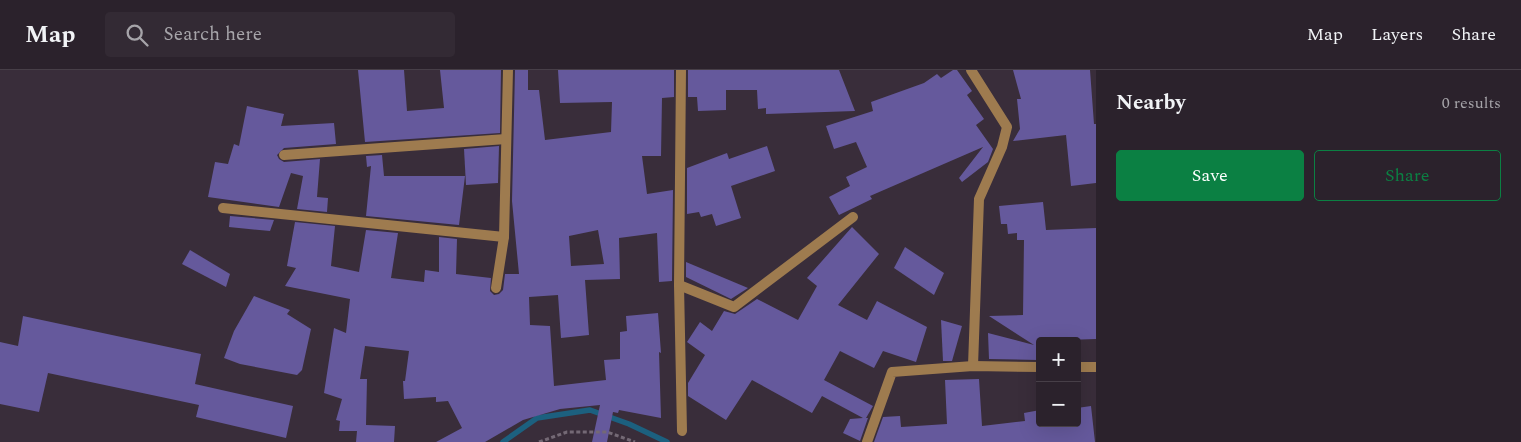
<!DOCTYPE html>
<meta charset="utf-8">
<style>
body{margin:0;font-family:Spectral,serif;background:#332a34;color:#f1f3f6}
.controls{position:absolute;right:15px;bottom:15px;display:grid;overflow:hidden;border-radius:5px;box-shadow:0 5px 20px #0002}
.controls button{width:45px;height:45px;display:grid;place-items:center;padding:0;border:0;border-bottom:1px solid #473f48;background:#2b222c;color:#f1f3f6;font:25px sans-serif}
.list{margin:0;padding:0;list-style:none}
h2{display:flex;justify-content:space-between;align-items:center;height:65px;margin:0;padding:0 20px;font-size:21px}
h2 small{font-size:16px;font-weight:400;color:#a6a4a9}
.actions{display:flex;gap:10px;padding:15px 20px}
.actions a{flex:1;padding:11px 0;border:1px solid #0b8043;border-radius:5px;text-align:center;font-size:18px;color:#0b8043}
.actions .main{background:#0b8043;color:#fff}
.icon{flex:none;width:28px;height:28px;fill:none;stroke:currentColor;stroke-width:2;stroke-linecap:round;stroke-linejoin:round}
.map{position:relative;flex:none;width:1096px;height:372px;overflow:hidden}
header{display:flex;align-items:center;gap:30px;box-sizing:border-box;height:70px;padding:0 25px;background:#2b222c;border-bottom:1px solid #473f48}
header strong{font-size:24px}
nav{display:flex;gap:28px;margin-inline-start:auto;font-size:18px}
.search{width:350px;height:45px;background:#332a34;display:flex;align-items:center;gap:12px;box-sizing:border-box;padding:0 18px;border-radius:5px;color:#a6a4a9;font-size:19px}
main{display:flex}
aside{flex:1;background:#2b222c}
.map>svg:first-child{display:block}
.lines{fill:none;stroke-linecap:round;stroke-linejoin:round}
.stream{stroke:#1c607f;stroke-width:5.5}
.building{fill:#65599c;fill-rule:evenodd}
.path{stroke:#746975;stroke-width:3;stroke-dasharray:4 2.5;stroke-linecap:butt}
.minor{stroke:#9e7b4f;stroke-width:10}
</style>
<header>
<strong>Map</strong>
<div class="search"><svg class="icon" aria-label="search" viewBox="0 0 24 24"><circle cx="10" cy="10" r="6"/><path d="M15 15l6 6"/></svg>Search here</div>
<nav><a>Map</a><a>Layers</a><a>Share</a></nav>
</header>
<main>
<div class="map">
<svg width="1096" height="372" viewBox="0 0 1096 372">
<rect width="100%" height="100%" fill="#392d3a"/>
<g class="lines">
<polyline class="stream" points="503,372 537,348 590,340 629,354 667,372"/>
</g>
<g class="building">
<polygon points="358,0 404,0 407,41 444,38 440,0 501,0 500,63 365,72"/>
<path d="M515 0H528V20H539L545 70 611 62 612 32 560 33 558 0H674V27L662 28 661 86H642L647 124 673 120 672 211 659 212 657 163 619 168 620 209 585 210 589 265 561 268 558 225 529 227 530 255 550 256 554 316 606 310 604 290 620 289V262L627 261 626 246 658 243 661 283 659 282 661 348 619 340 618 343 613 342 607 372H592L600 335 560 339 523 350 485 372H436L462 358 448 331 436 332V327L404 329 403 311H405L409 281 365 276 360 309H367L366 355 395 356 394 372H356L357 361H339L340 351 336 350 342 329 324 323 334 258 346 263 350 229 285 216 296 198 287 196 295 152 335 156 331 196 359 202 366 160 398 163 391 208 424 212 425 200 439 202V167L457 169 456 204 491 208 490 221 494 225 499 224 503 220 505 204H519L512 131ZM598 160 604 194 571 196 569 166Z"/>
<polygon points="688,0 839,0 855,41 766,44 766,38 758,39 757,20 726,20 726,40 698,41 697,27 688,27"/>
<polygon points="953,0 957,0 972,21 967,25 984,49 976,55 993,79 988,92 962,112 959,108 983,77 870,126 872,129 839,145 829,127 850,116 846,107 867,97 856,72 834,79 826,56 873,41 871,32 924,13 937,4 941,8"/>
<polygon points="1013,0 1090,0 1094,54 1096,54 1096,113 1071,116 1066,65 1013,71 1020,59 1017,29 1021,29"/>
<polygon points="247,36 284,44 281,56 334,53 336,74 284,78 277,85 279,89 284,92 320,89 317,127 328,128 327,142 297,139 303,106 291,103 279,137 208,127 215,92 228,94 234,74 239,76"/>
<polygon points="499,76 498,113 466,115 464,79"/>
<polygon points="767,76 775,101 731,116 741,148 716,156 712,144 701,147 699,142 687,144 687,98 727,83 729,89"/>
<polygon points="382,85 384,106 465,106 459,155 366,146 371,96 367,97 366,86"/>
<polygon points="1043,132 1046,160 1096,158 1096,269 1037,271 1038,290 989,289 988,263 1034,275 989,246 1023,245 1024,170 1017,170 1017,163 1008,164 1007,154 1001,154 999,136"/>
<polygon points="230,146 274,150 270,161 229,157"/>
<polygon points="852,157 879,184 838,235 867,250 877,231 927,257 916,292 883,281 874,298 840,281 824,310 873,336 866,348 868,348 860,371 843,363 850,349 863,348 822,326 812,343 752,310 726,350 688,326 688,313 705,285 687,272 700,252 712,261 724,241 735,244 757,229 798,250 817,216 807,208"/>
<polygon points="905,177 944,203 934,225 894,198"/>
<polygon points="190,180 230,204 226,217 182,194"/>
<polygon points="686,192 748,218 731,229 686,207"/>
<polygon points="254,226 290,240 287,244 311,259 302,300 297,305 240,294 224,288 234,261"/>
<polygon points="23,246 201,284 195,314 293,336 286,368 196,347 199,335 48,303 39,342 0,334 0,272 18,276"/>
<polygon points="941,250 962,256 952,291 943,291"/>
<polygon points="979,309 982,356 1025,351 1024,343 1040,340 1040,353 1077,353 1077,338 1091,336 1095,372 874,372 883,347 900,346 901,357 947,354 945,310"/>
</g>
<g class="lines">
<polyline class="path" points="539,372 567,362 607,362 635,372"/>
<g class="minor">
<polyline points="681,0 679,215 682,361"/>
<polyline points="971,0 1007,57 1002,77 979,129 973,296"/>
<polyline points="284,85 506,69"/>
<polyline points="223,138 504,167"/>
<polyline points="679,215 734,237 853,147"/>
<polyline points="496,218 504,167 508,0"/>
<polyline points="1077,297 1096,297"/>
<polyline points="867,372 892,302 973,296 1040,297"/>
</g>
</g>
</svg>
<div class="controls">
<button>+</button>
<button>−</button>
</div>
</div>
<aside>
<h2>Nearby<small>0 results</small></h2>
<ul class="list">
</ul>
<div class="actions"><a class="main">Save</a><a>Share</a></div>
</aside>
</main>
